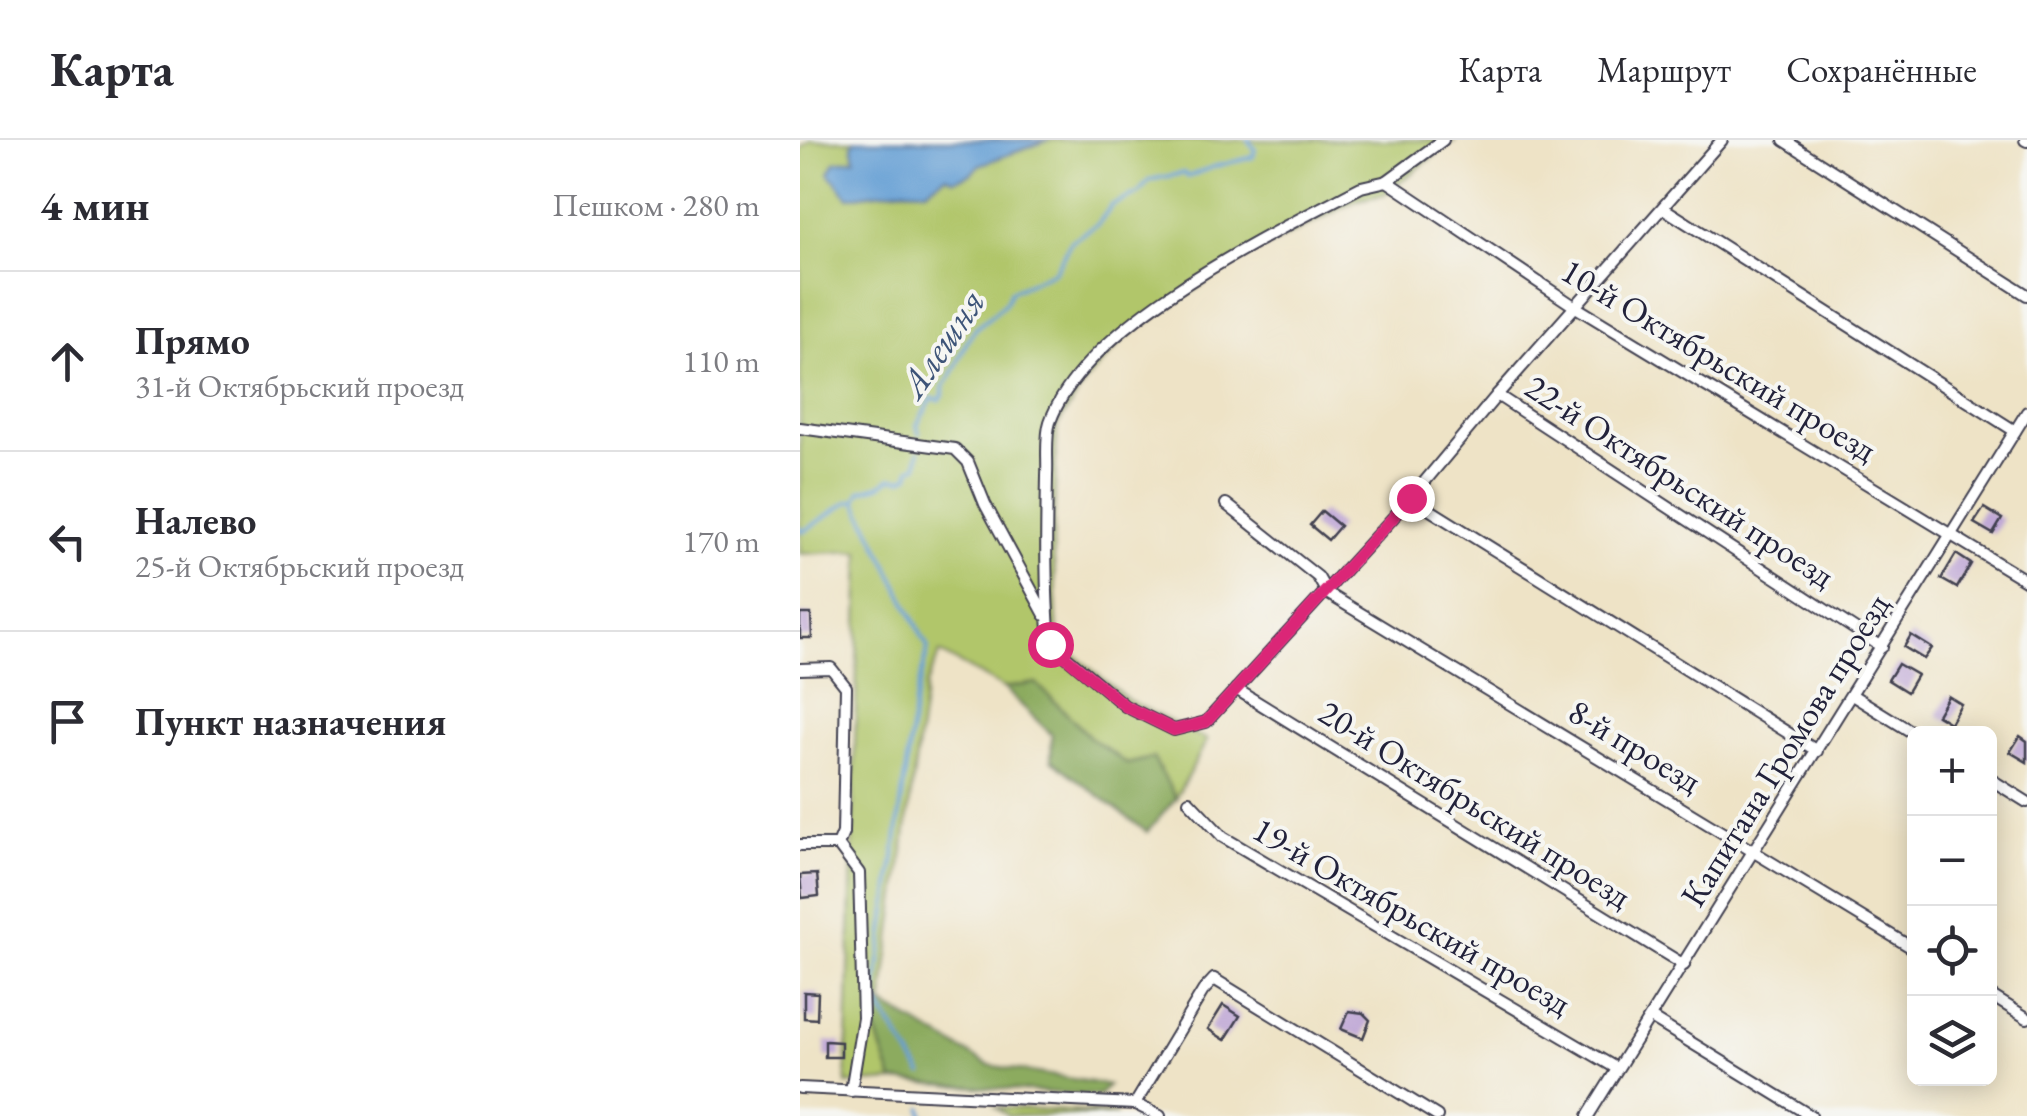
<!DOCTYPE html>
<html lang="ru">
<meta charset="utf-8">
<style>
body{margin:0;font-family:"EB Garamond",serif;background:#f7f7f7;color:#2b2b33}
.controls{position:absolute;right:30px;bottom:30px;display:grid;overflow:hidden;border-radius:15px;box-shadow:0 5px 25px #0003}
.controls button{width:90px;height:90px;display:grid;place-items:center;padding:0;border:0;border-bottom:2px solid #e1e1e2;background:#fff;color:#2b2b33;font:50px sans-serif}
.stop{position:absolute;width:30px;height:30px;margin:-22px;border:8px solid #db2777;border-radius:50%;background:#fff}
.stop.end{background:#db2777;border-color:#fff;box-shadow:0 2px 10px #0008}
.list{margin:0;padding:0;list-style:none}
h2{display:flex;justify-content:space-between;align-items:center;height:130px;margin:0;padding:0 40px;font-size:42px}
h2 small{font-size:32px;font-weight:400;color:#7c7c81}
.list li{display:grid;grid-template-columns:65px 1fr auto;gap:30px;align-items:center;box-sizing:border-box;height:180px;padding:0 40px;border-top:2px solid #e1e1e2}
.list b{display:block;font-size:38px;white-space:nowrap}
.list p{margin:0;font-size:32px;white-space:nowrap;color:#7c7c81}
.list em{font-size:32px;font-style:normal;color:#7c7c81}
.icon{flex:none;width:55px;height:55px;fill:none;stroke:currentColor;stroke-width:2;stroke-linecap:round;stroke-linejoin:round}
.map{position:relative;flex:none;width:1227px;height:976px;overflow:hidden}
header{display:flex;align-items:center;gap:60px;box-sizing:border-box;height:140px;padding:0 50px;background:#fff;border-bottom:2px solid #e1e1e2}
header strong{font-size:48px}
nav{display:flex;gap:55px;margin-inline-start:auto;font-size:35px}
main{display:flex}
aside{flex:1;background:#fff}
.map>svg:first-child{display:block}
.green{fill:#b1c66a;stroke:#6a7452;stroke-width:2.5}
.forest{fill:#8cab5e;stroke:#57664c;stroke-width:2.5}
.water{fill:#659fd4;stroke:#446088;stroke-width:2.5}
.lines{fill:none;stroke-linecap:round;stroke-linejoin:round}
.stream{stroke:#659fd4;stroke-width:4}
.building{fill:#c0a8d6}
.street-casing{stroke:#413f50;stroke-width:14}
.street{stroke:#fff;stroke-width:10}
.route{stroke:#db2777;stroke-width:12}
.labels{text-anchor:middle;stroke-width:8;stroke-linejoin:round;paint-order:stroke}
.street-label{font-size:35px;fill:#22223b;stroke:#f6f6f2}
.water-label{font-size:38px;font-style:italic;fill:#3d5478;stroke:#f6f6f2}
</style>
<header>
<strong>Карта</strong>
<nav><a>Карта</a><a>Маршрут</a><a>Сохранённые</a></nav>
</header>
<main>
<aside>
<h2>4 мин<small>Пешком · 280 m</small></h2>
<ul class="list">
<li><svg class="icon" aria-label="ahead" viewBox="0 0 24 24"><path d="M12 20V5M6 11l6-6 6 6"/></svg><div><b>Прямо</b><p>31-й Октябрьский проезд</p></div><em>110 m</em></li>
<li><svg class="icon" aria-label="left" viewBox="0 0 24 24"><path d="M17 20v-9H6M10 6l-5 5 5 5"/></svg><div><b>Налево</b><p>25-й Октябрьский проезд</p></div><em>170 m</em></li>
<li><svg class="icon" aria-label="arrive" viewBox="0 0 24 24"><path d="M6 21V4h12l-3 4 3 4H6"/></svg><div><b>Пункт назначения</b></div></li>
</ul>
</aside>
<div class="map">
<svg width="1227" height="976" viewBox="0 0 1227 976">
<rect width="100%" height="100%" fill="#f6f6f2"/>
<filter id="ink" filterUnits="userSpaceOnUse"><feTurbulence type="fractalNoise" baseFrequency=".01" numOctaves="2"/><feDisplacementMap in="SourceGraphic" scale="20" xChannelSelector="R" yChannelSelector="G"/><feConvolveMatrix kernelMatrix="1 2 1 2 8 2 1 2 1" color-interpolation-filters="sRGB"/></filter>
<filter id="wash" filterUnits="userSpaceOnUse"><feTurbulence type="fractalNoise" baseFrequency=".0048" numOctaves="4" result="noise"/><feDisplacementMap in="SourceGraphic" scale="40" xChannelSelector="R" yChannelSelector="G"/><feGaussianBlur stdDeviation="2.25" result="paint"/><feColorMatrix in="noise" values="0 0 0 0 0 0 0 0 0 0 0 0 0 0 0 0 0 1.4 0 .05"/><feComposite in="paint" operator="in"/></filter>
<g filter="url(#wash)">
<rect width="100%" height="100%" fill="#eee3c6"/>
<g class="green">
<polygon points="10,0 55,0 52,4 55,20 48,57 103,49 126,50 146,36 171,34 179,25 249,0 655,0 583,55 557,60 429,126 325,198 287,240 257,286 253,403 258,501 328,560 407,600 376,658 353,618 327,624 291,598 236,543 204,548 140,513 126,545 82,864 73,880 93,941 46,944 60,411 0,414 0,9"/>
<polygon points="196,967 317,974 208,976"/>
</g>
<g class="forest">
<polygon points="236,543 291,598 327,624 353,618 376,658 347,692 251,620 252,595 204,548"/>
<polygon points="82,864 189,925 308,945 299,956 93,941 72,880"/>
</g>
<polygon class="water" points="55,0 249,0 179,25 171,34 154,40 146,36 126,50 103,49 48,57 29,33 35,22 55,19 52,4"/>
<g class="lines">
<g class="stream">
<path d="M119 293 117 285 132 258 139 260 143 255V247C157 232 160 210 173 192 185 176 205 172 210 152L255 131 271 101 298 84 312 65 338 54 349 40 384 33 388 37C410 26 430 23 453 17L455 9 448 0"/>
<polyline points="56,360 128,508 114,567 75,859 122,934"/>
<polyline points="0,389 4,391 48,362 56,360 61,351 79,346 92,338 102,339 109,336 111,328 117,326 119,311"/>
<polyline points="122,968 123,976"/>
</g>
</g>
<g id="blocks">
<g class="building">
<polygon points="1184,368 1202,379 1193,394 1174,383"/>
<polygon points="522,371 540,386 528,400 510,385"/>
<polygon points="1156,414 1171,424 1157,448 1141,439"/>
<polygon points="0,474 11,474 12,498 0,498"/>
<polygon points="1111,495 1132,508 1124,519 1104,507"/>
<polygon points="1098,524 1117,535 1107,552 1088,540"/>
<polygon points="1148,556 1161,564 1150,583 1137,575"/>
<polygon points="1220,596 1227,601 1227,622 1210,612"/>
<polygon points="17,734 19,756 2,758 0,735"/>
<polygon points="4,852 18,853 17,879 4,878"/>
<polygon points="423,865 440,876 425,900 408,889"/>
<polygon points="549,871 563,873 570,880 563,898 541,889"/>
<polygon points="25,901 41,902 41,917 25,917"/>
</g>
</g>
</g>
<g filter="url(#ink)">
<use href="#blocks" fill-opacity="0" stroke="#413f50" stroke-width="2.5"/>
<g class="lines">
<defs>
<g id="street">
<path d="M643 0 587 41 561 47C471 94 285 183 250 282 245 297 248 319 247 336 246 392 245 447 250 503L325 566 374 590 406 582 611 358 697 255 922 0"/>
<polyline points="984,0 1227,155"/>
<polyline points="1225,0 1227,1"/>
<polyline points="587,41 774,166 1227,441"/>
<polyline points="863,68 1215,291"/>
<polyline points="697,255 1082,507"/>
<polyline points="0,288 155,309 168,322 185,364 245,475"/>
<polyline points="611,358 1017,611"/>
<polyline points="426,364 518,437 527,453 1114,809"/>
<polyline points="0,529 31,528 46,547 43,693 38,705"/>
<polyline points="436,549 884,825"/>
<polyline points="1052,555 1115,594"/>
<polyline points="1190,639 1227,662"/>
<polyline points="389,661 423,697 816,928"/>
<polyline points="0,705 38,705"/>
<polyline points="38,705 59,733 63,878 51,951"/>
<polyline points="1190,855 1227,878"/>
<polyline points="851,878 1011,976"/>
<polyline points="0,948 335,964 360,976"/>
<polyline points="335,964 403,851 414,839 637,976"/>
<polyline points="788,976 1227,272"/>
</g>
</defs>
<use href="#street" class="street-casing"/>
<use href="#street" class="street"/>
</g>
</g>
<g class="lines" filter="url(#ink)">
<polyline class="route" points="250,504 325,566 374,590 406,582 611,358"/>
</g>
<g class="labels">
<g class="street-label">
<text transform="translate(919 220) rotate(31)" y="12">10-й Октябрьский проезд</text>
<text transform="translate(880 341) rotate(33)" y="12">22-й Октябрьский проезд</text>
<text transform="translate(835 606) rotate(31)" y="12">8-й проезд</text>
<text transform="translate(985 610) rotate(-58)" y="12">Капитана Громова проезд</text>
<text transform="translate(675 664) rotate(32)" y="12">20-й Октябрьский проезд</text>
<text transform="translate(612 776) rotate(30)" y="12">19-й Октябрьский проезд</text>
</g>
<g class="water-label">
<text transform="translate(142 203) rotate(-56)" y="13">Алешня</text>
</g>
</g>
</svg>
<div class="controls">
<button>+</button>
<button>−</button>
<button><svg class="icon" aria-label="locate" viewBox="0 0 24 24"><circle cx="12" cy="12" r="6"/><path d="M12 2v4M12 18v4M2 12h4M18 12h4"/></svg></button>
<button><svg class="icon" aria-label="layers" viewBox="0 0 24 24"><path d="M12 4l9 5-9 5-9-5zM3 14l9 5 9-5"/></svg></button>
</div>
<div class="stop" style="left:250px;top:504px"></div>
<div class="stop end" style="left:611px;top:358px"></div>
</div>
</main>
